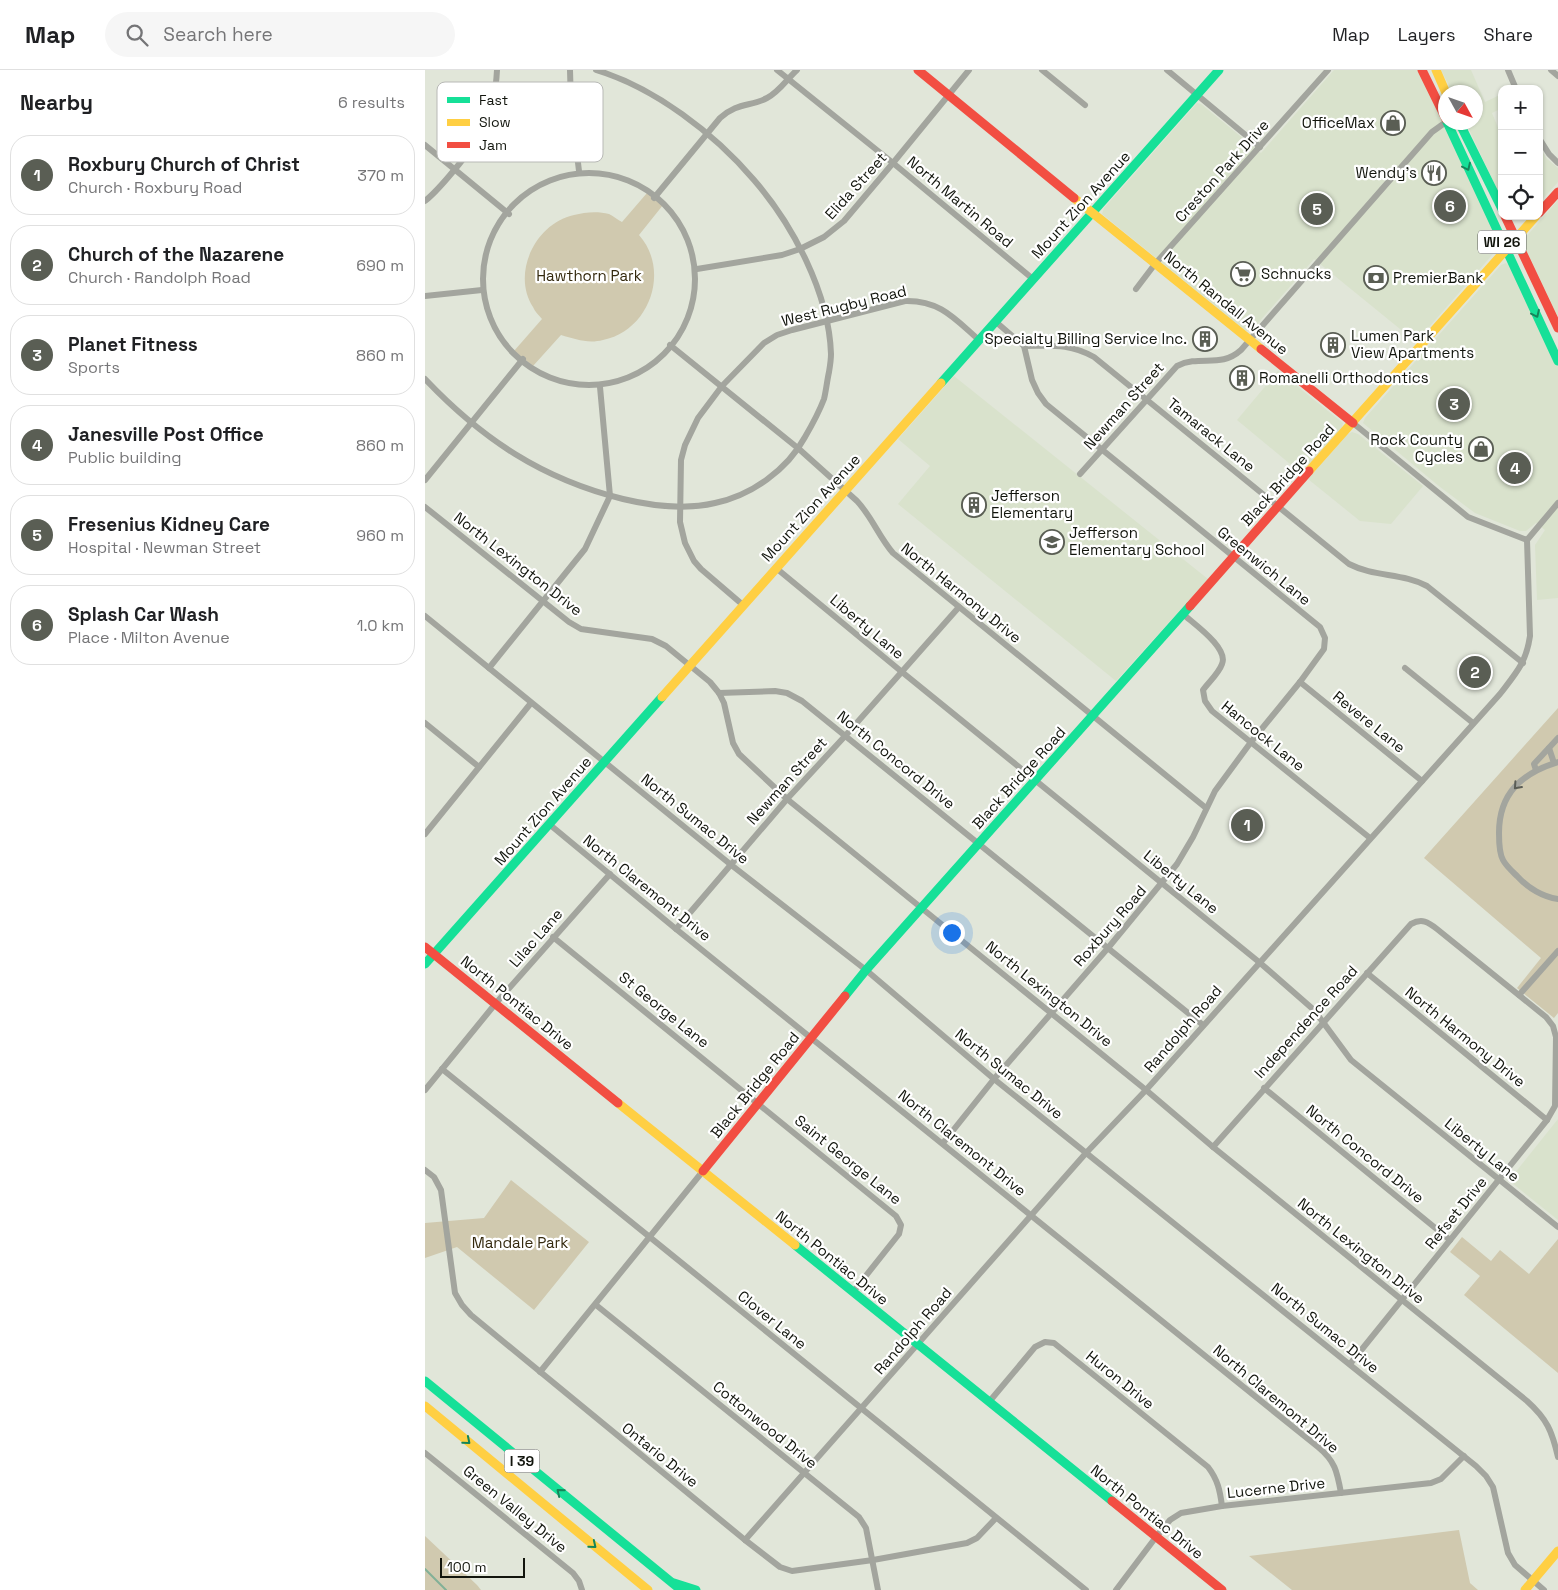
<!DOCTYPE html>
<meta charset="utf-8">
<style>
body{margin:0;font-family:"Space Grotesk",sans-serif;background:#f6f6f6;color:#202124}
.controls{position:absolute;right:15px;top:15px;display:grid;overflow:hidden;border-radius:10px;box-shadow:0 1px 4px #0004}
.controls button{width:45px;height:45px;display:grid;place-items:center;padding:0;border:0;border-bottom:1px solid #e0e0e0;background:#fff;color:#202124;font:25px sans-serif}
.compass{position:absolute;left:1013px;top:15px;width:45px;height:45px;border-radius:50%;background:#fff;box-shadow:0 1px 4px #0004;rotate:130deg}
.scale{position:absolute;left:15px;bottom:12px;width:85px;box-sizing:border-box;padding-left:5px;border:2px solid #12150d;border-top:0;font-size:14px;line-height:18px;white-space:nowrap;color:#12150d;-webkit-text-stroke:4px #fff;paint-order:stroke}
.you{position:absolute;left:526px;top:862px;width:18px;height:18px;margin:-12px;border:4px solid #fff;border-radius:50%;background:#1a73e8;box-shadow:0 0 0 8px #1a73e833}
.badge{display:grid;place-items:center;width:32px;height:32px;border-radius:50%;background:#5a5e54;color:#fff;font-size:16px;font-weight:700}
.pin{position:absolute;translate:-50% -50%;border:2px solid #fff;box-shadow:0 1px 5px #0006}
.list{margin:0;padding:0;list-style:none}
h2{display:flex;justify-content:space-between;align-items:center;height:65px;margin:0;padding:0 20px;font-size:21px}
h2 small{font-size:16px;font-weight:400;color:#757577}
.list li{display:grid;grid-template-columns:32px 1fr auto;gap:15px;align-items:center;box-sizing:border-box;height:80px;margin:0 10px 10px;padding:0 10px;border:1px solid #e0e0e0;border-radius:20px}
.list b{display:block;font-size:19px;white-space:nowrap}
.list p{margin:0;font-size:16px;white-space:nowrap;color:#757577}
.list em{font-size:16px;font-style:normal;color:#757577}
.icon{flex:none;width:28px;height:28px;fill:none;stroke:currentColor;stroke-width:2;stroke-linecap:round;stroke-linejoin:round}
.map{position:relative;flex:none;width:1133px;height:1520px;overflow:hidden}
header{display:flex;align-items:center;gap:30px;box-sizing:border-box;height:70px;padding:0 25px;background:#fff;border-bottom:1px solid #e0e0e0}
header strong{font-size:24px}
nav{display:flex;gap:28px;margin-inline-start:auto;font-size:18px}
.search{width:350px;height:45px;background:#f6f6f6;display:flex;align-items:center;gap:12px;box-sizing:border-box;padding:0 18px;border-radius:28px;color:#757577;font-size:19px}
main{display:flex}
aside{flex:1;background:#fff}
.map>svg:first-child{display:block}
.built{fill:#d9e2cc}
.green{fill:#d0c9af}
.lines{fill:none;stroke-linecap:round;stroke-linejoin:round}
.stream{stroke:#82b097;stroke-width:2}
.street{stroke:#a3a59e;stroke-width:6}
.fast{stroke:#16e098;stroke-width:9}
.slow{stroke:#ffcf43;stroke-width:9}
.jam{stroke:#f24e42;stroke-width:9}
.oneway{stroke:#148559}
.oneway2{stroke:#5a5d56}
.labels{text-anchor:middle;stroke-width:4.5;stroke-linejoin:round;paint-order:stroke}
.shield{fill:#fff;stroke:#595b56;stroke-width:1}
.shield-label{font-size:14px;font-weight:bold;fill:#12150d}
.poi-label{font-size:15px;fill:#12150d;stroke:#fff;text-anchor:start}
.street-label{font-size:15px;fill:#12150d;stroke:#fff}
.park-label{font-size:15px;fill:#34290e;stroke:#fff}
.key{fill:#fff;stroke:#b8b9b6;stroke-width:1}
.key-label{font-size:14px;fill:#12150d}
</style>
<header>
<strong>Map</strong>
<div class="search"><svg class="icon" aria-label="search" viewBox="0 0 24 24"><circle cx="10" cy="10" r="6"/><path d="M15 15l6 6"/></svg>Search here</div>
<nav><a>Map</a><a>Layers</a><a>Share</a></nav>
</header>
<main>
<aside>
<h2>Nearby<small>6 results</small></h2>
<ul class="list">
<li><span class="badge">1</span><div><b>Roxbury Church of Christ</b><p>Church · Roxbury Road</p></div><em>370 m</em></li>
<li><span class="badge">2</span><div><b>Church of the Nazarene</b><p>Church · Randolph Road</p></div><em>690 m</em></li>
<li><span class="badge">3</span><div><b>Planet Fitness</b><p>Sports</p></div><em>860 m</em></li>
<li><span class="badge">4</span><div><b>Janesville Post Office</b><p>Public building</p></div><em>860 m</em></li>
<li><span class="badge">5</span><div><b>Fresenius Kidney Care</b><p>Hospital · Newman Street</p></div><em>960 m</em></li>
<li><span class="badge">6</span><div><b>Splash Car Wash</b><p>Place · Milton Avenue</p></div><em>1.0 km</em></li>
</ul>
</aside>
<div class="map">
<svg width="1133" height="1520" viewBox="0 0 1133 1520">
<rect width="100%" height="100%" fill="#e1e6d9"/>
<g class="built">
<polygon points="909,0 995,0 1075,176 991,272 889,189 827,260 821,261 677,144 679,138 772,33 776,34 836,83"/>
<polygon points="1016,0 1046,0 1060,32 1077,24 1077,38 1067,43 1077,67 1077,130 1041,53 1050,52 1050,22 1027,22"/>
<polygon points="1114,77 1122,89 1133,98 1133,112 1114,133"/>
<polygon points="1133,130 1133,247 1098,173 1100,168"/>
<polygon points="1081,193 1085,196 1133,297 1133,528 1112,530 1110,475 1120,460 1111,453 1101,461 1095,461 1050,443 1015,417 938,353 940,348 1076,195"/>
<polygon points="853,301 918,353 917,357 876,403 812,350"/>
<polygon points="529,306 783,509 691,611 473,434 505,396 473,369"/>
<polygon points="927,362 933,364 998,416 966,454 935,451 883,409 923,364"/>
<polygon points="1133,1049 1133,1150 1087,1113 1085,1109"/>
</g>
<g class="green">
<path d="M222 123 238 135 214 165C246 201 224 261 178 270 163 274 150 269 136 265L108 296 89 281 117 249C114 245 110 242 108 237 86 203 111 153 149 145 160 142 173 141 184 144 188 146 193 150 197 152Z"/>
<polygon points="1133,638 1133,943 1129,948 1092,918 1116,888 999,788"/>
<polygon points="86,1110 164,1172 109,1240 32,1177 0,1188 0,1153 59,1148"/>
<polygon points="1037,1167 1066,1191 1075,1180 1104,1204 1133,1169 1133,1303 1039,1225 1055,1206 1025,1182"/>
<polygon points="1034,1460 1045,1513 1053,1520 867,1520 824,1486"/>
<polygon points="0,1466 52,1515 56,1520 0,1520"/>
</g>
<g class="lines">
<polyline class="stream" points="0,1499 21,1520"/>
<g class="street">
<polyline points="145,0 146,35 154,101"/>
<polyline points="352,0 468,93 608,209"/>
<polyline points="617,0 660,35"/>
<polyline points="742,0 835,77"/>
<polyline points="1083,0 1091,19"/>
<polyline points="1126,0 1133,6"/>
<polyline points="1114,68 1124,84 1133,93"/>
<polyline points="0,75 84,144"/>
<circle cx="164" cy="209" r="106"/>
<path d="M229 128 295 48C313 32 325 37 342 28 354 22 362 9 372 0"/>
<path d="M0 131C15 119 55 71 62 53 69 36 71 18 72 0"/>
<polyline points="272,199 357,185 375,179 399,167 419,151 468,93 544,0"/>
<polyline points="711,219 730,194 903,0"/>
<polyline points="0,226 57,220"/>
<path d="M245 275 374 379 432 431C447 447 454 467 468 483L781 738"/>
<path d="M599 276C626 276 644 273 669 287L924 494C949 507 978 503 1002 516L1098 593"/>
<path d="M0 309C57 369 117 409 198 429 227 436 260 440 290 433 327 425 362 400 380 367 387 355 394 342 399 329 401 321 402 311 404 302 405 296 406 290 406 284 404 223 368 155 329 110 289 63 230 18 171 0"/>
<polyline points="928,353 1043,447 1102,470"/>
<path d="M655 404 752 296C776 284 795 299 816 280L1007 62 1021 52"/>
<polyline points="0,410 98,289"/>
<path d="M0 437 144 552 156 559 227 569 241 576 285 612 294 623 299 633 308 673 314 684 362 729 721 1020 788 1077 1102 1331C1122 1349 1127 1361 1133 1387"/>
<polyline points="351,498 477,602 834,892 889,940 926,990 1133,1157"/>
<path d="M318 535 276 499 269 491 260 473 255 452 256 390 260 375 273 348 297 316 339 273 352 265 367 260 480 231C515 230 530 249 554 270"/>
<path d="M758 544C769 554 804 578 797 594 794 603 784 612 778 620L780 631 787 641 945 768"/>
<polyline points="0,546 305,794 441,900 569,1009 1051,1396 1061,1406 1068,1417 1083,1483 1090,1495 1119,1520"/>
<polyline points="64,598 160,479 185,426 175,317"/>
<polyline points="980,598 1048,653"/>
<polyline points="875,612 997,711"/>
<polyline points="294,623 350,621 362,623 377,631 778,955"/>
<polyline points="0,653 54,697"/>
<polyline points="1124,678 1129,693"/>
<path d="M1133 692C1097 703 1074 723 1074 763 1074 771 1074 783 1078 790 1081 796 1088 802 1093 807 1103 818 1118 827 1133 829"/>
<polyline points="1111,700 1109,694 1133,668"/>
<path d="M124 754 251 859 893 1377C910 1391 912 1401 916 1423"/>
<polyline points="0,764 106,633"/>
<polyline points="251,859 362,729 421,665 534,537"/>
<polyline points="128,867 471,1146 476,1155 474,1164 428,1222"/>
<polyline points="942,903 1122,1050"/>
<polyline points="1094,925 1133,881"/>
<polyline points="17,999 661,1520"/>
<polyline points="839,1018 1025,1170"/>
<polyline points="0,1020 71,933 185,804"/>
<polyline points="518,1073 569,1009 683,878 752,794 768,767 790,721 826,672 875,612 899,579 900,568 895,557 621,334 613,323 607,310 599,276 571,252"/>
<path d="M788 1077 986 854C997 848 1003 852 1012 859L1121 947 1128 956 1131 967 1130 1036 1122 1050 925 1294"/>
<polyline points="0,1100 9,1107 16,1120 30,1223 37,1235 46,1245 320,1470 355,1497 367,1501 448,1490 542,1473 552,1468 571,1448"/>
<polyline points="171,1235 434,1447 441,1458 453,1520"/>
<polyline points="115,1302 278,1101"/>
<path d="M564 1332 610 1277 620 1272 629 1273 783 1397C793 1410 795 1421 797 1436"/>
<polyline points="0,1383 148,1503 154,1511 157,1520"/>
<path d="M320 1470 661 1083 721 1020 1075 624C1091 603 1101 593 1105 566L1102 470 1133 433"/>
<polyline points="691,1520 731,1467 745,1450 756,1443 797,1436 1006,1413 1016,1409 1039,1386"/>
</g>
<g class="fast">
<polyline points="1022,52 1133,291"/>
<polyline points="1034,52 1077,139"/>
<polyline points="516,313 794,0"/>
<polyline points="0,894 237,627"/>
<polyline points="420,926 441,900 765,536"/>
<polyline points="370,1175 687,1431"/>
<polyline points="0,1311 256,1520"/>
<polyline points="249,1513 271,1520"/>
</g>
<g class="slow">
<polyline points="1011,0 1021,23"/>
<polyline points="649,128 836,279"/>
<polyline points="884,401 1111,146"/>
<polyline points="237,627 516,313"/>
<polyline points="193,1033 370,1175"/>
<polyline points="0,1336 223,1520"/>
<polyline points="1100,1520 1133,1481"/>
</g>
<g class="jam">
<polyline points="493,0 649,128"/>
<polyline points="997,0 1021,49"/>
<polyline points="1114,143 1133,122"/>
<polyline points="1080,146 1133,258"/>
<polyline points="836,279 928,353"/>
<polyline points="765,536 884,401"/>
<polyline points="0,877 193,1033"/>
<polyline points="278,1101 420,926"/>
<polyline points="687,1431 797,1520"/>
</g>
</g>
<defs><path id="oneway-chevron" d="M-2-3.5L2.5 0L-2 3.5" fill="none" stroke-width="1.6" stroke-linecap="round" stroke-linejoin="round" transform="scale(1.25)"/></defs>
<g class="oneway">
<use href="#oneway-chevron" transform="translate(1042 97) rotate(65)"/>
<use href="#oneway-chevron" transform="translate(1111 244) rotate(65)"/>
<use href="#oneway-chevron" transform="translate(42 1371) rotate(40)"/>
<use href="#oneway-chevron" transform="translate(135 1422) rotate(-141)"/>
<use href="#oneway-chevron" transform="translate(168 1475) rotate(39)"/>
</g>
<use class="oneway2" href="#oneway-chevron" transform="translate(1092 716) rotate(132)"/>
<defs>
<symbol id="shop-ring" viewBox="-11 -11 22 22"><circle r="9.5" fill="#fff" stroke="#5a5e54" stroke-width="1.5"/><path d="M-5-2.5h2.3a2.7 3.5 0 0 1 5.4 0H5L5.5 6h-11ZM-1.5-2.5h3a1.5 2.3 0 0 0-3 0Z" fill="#5a5e54"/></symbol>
<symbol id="restaurant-ring" viewBox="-11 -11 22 22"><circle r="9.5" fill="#fff" stroke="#5a5e54" stroke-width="1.5"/><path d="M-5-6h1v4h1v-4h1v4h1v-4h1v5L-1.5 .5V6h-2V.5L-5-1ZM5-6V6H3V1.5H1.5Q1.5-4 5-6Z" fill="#5a5e54"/></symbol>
<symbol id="supermarket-ring" viewBox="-11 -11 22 22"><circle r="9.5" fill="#fff" stroke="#5a5e54" stroke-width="1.5"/><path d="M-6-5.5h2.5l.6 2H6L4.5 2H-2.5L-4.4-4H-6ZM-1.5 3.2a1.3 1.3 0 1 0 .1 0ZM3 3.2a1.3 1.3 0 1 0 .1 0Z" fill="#5a5e54"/></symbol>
<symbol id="bank-ring" viewBox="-11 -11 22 22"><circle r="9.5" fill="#fff" stroke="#5a5e54" stroke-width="1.5"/><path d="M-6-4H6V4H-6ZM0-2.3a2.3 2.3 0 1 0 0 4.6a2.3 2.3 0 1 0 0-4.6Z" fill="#5a5e54"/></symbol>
<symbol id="building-ring" viewBox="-11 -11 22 22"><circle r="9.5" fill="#fff" stroke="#5a5e54" stroke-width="1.5"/><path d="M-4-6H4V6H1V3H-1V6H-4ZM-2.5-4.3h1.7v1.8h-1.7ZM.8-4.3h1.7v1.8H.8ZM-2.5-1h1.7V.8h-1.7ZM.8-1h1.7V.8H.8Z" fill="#5a5e54"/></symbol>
<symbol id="school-ring" viewBox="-11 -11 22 22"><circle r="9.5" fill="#fff" stroke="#5a5e54" stroke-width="1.5"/><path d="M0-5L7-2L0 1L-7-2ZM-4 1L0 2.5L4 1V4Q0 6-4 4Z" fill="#5a5e54"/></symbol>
</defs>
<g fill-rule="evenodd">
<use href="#shop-ring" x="954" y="39" width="28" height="28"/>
<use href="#restaurant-ring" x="995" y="89" width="28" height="28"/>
<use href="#supermarket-ring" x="804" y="190" width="28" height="28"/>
<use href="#bank-ring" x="937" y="194" width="28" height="28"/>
<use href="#building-ring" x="766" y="255" width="28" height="28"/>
<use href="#building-ring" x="894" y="261" width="28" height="28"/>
<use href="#building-ring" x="803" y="294" width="28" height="28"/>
<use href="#shop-ring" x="1042" y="365" width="28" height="28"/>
<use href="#building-ring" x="535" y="421" width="28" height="28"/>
<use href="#school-ring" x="613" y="458" width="28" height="28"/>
</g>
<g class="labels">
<g class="shield">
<rect x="1053" y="160.5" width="48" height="23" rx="4"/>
<rect x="79.5" y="1379.5" width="35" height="23" rx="4"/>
</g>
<g class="shield-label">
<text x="1077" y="177">WI 26</text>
<text x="97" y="1396">I 39</text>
</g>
<g class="poi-label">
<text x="950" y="58" text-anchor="end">OfficeMax</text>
<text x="992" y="108" text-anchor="end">Wendy's</text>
<text x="836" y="209">Schnucks</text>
<text x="968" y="213">PremierBank</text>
<text x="926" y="271">Lumen Park<tspan x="926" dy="17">View Apartments</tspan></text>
<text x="762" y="274" text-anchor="end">Specialty Billing Service Inc.</text>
<text x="834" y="313">Romanelli Orthodontics</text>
<text x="1038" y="375" text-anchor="end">Rock County<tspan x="1038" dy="17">Cycles</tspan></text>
<text x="566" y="431">Jefferson<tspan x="566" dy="17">Elementary</tspan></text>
<text x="644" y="468">Jefferson<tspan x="644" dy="17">Elementary School</tspan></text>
</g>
<g class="street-label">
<text transform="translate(797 101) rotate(-48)" y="5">Creston Park Drive</text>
<text transform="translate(431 116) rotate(-48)" y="5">Elida Street</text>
<text transform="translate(535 132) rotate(40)" y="5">North Martin Road</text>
<text transform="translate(656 135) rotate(-48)" y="5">Mount Zion Avenue</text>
<text transform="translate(801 233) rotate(39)" y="5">North Randall Avenue</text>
<text transform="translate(419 236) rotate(-14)" y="5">West Rugby Road</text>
<text transform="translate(699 336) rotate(-48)" y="5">Newman Street</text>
<text transform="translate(786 365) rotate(39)" y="5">Tamarack Lane</text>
<text transform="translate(863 405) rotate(-48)" y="5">Black Bridge Road</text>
<text transform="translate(386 438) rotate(-48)" y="5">Mount Zion Avenue</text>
<text transform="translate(93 494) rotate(38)" y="5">North Lexington Drive</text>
<text transform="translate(839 496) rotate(39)" y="5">Greenwich Lane</text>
<text transform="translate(536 523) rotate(39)" y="5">North Harmony Drive</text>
<text transform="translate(442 557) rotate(40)" y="5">Liberty Lane</text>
<text transform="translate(944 652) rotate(39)" y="5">Revere Lane</text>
<text transform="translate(838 666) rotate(39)" y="5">Hancock Lane</text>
<text transform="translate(471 690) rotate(39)" y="5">North Concord Drive</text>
<text transform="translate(594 708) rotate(-48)" y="5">Black Bridge Road</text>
<text transform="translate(362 711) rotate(-48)" y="5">Newman Street</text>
<text transform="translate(118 741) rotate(-49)" y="5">Mount Zion Avenue</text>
<text transform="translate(270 749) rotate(39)" y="5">North Sumac Drive</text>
<text transform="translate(756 812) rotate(39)" y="5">Liberty Lane</text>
<text transform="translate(222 818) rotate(39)" y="5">North Claremont Drive</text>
<text transform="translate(685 856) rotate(-49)" y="5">Roxbury Road</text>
<text transform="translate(111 868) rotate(-49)" y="5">Lilac Lane</text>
<text transform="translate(624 924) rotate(39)" y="5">North Lexington Drive</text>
<text transform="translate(92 933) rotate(39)" y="5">North Pontiac Drive</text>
<text transform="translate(239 940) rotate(39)" y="5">St George Lane</text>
<text transform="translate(881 952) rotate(-48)" y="5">Independence Road</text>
<text transform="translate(758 959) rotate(-49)" y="5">Randolph Road</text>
<text transform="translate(1040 967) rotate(39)" y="5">North Harmony Drive</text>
<text transform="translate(584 1004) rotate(39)" y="5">North Sumac Drive</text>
<text transform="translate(330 1015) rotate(-51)" y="5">Black Bridge Road</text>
<text transform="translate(537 1073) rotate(39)" y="5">North Claremont Drive</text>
<text transform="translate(1057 1080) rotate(39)" y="5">Liberty Lane</text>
<text transform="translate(940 1084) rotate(39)" y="5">North Concord Drive</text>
<text transform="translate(423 1090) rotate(39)" y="5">Saint George Lane</text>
<text transform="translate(1031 1143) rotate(-51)" y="5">Refset Drive</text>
<text transform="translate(936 1181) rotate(39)" y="5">North Lexington Drive</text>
<text transform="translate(407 1188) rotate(39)" y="5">North Pontiac Drive</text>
<text transform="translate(347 1250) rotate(39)" y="5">Clover Lane</text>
<text transform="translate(900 1258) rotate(39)" y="5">North Sumac Drive</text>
<text transform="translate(488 1261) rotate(-49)" y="5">Randolph Road</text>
<text transform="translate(695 1310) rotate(39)" y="5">Huron Drive</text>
<text transform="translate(851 1329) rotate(40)" y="5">North Claremont Drive</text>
<text transform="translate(340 1355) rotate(39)" y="5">Cottonwood Drive</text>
<text transform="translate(235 1385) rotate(39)" y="5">Ontario Drive</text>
<text transform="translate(851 1418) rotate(-6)" y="5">Lucerne Drive</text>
<text transform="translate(90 1439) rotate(39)" y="5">Green Valley Drive</text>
<text transform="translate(722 1442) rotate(39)" y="5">North Pontiac Drive</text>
</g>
<g class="park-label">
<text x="164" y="211">Hawthorn Park</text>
<text x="95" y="1178">Mandale Park</text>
</g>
</g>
<rect x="12" y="12" width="166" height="80" rx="8" class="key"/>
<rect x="22" y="27" width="23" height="6" fill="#16e098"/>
<rect x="22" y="49" width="23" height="7" fill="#ffcf43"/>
<rect x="22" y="72" width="23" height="6" fill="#f24e42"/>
<g class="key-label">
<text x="54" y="35">Fast</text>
<text x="54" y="57">Slow</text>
<text x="54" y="80">Jam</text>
</g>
</svg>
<div class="controls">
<button>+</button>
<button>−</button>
<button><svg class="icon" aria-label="locate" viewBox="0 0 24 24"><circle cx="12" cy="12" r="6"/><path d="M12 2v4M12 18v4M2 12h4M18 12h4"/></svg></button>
</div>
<svg class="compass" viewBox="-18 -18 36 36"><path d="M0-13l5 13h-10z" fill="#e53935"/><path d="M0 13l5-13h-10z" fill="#757577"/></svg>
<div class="scale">100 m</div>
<div class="you"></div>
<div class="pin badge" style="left:822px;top:755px">1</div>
<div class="pin badge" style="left:1050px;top:602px">2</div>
<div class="pin badge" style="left:1029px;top:334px">3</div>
<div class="pin badge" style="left:1090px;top:398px">4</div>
<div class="pin badge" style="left:892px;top:139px">5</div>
<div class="pin badge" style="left:1025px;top:136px">6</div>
</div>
</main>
